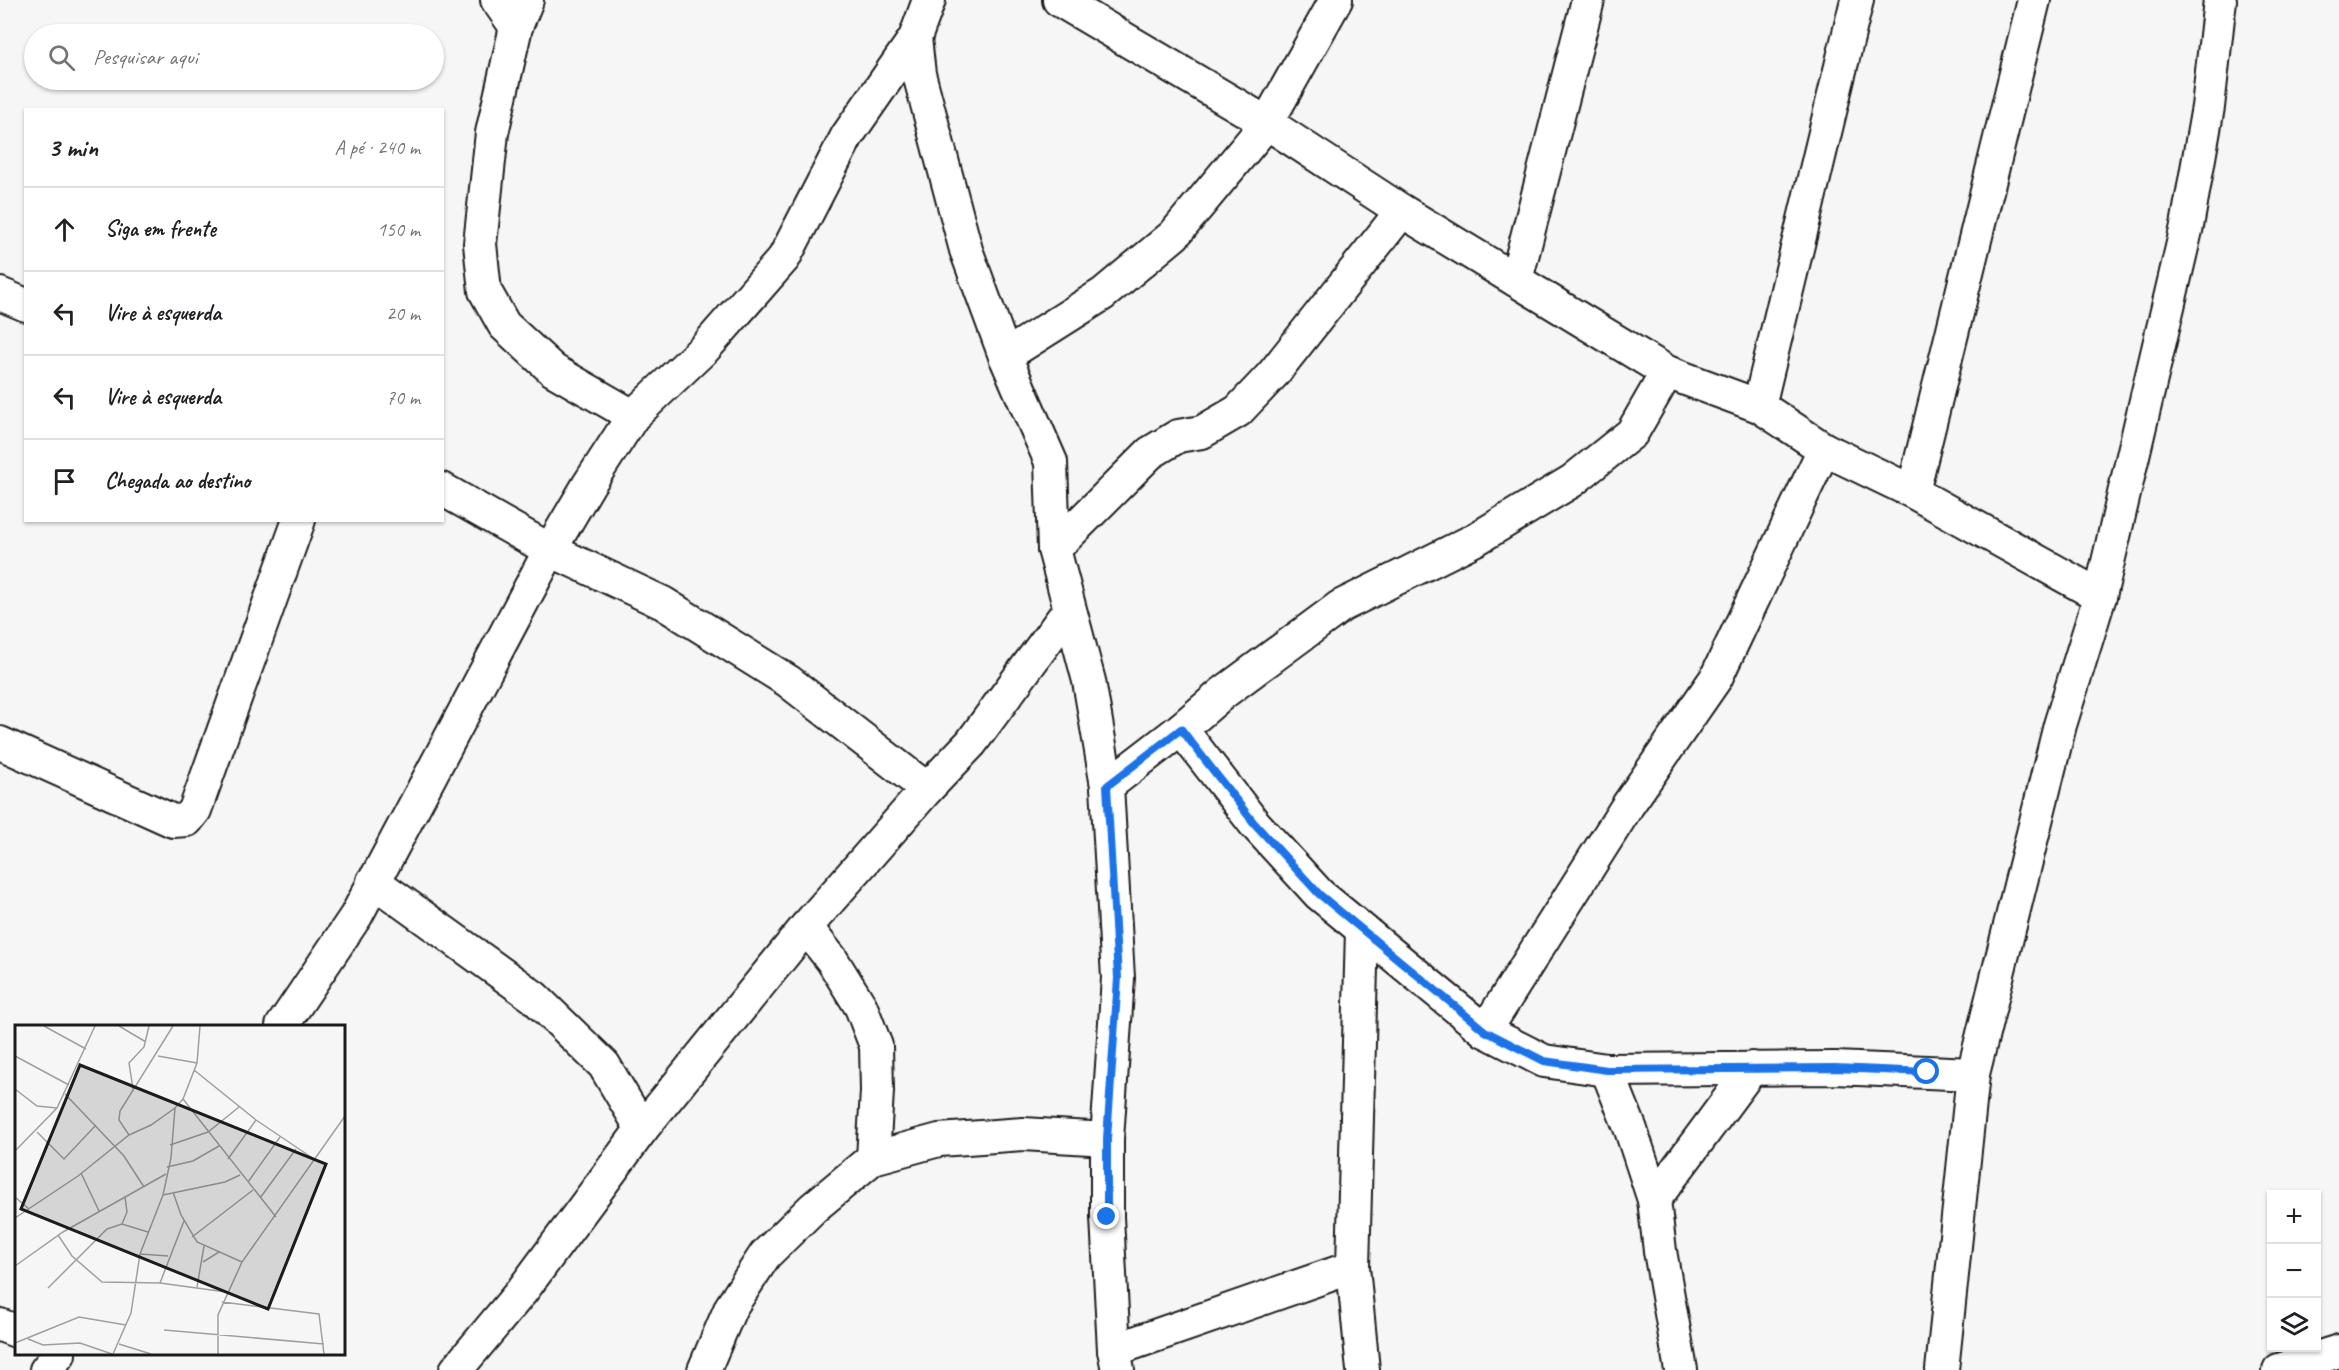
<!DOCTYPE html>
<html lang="pt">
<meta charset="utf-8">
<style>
body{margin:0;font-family:Caveat,sans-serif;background:#f6f6f6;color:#202124}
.controls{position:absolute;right:18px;bottom:18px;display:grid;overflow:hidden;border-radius:0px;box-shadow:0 2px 4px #0004}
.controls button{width:54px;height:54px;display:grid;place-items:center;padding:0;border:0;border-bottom:2px solid #e0e0e0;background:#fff;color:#202124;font:30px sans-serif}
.stop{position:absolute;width:18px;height:18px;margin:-14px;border:4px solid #1a73e8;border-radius:50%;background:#fff}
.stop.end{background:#1a73e8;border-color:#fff;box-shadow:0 2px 6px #0008}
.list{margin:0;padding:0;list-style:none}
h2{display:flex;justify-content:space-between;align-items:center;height:78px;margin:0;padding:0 24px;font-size:26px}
h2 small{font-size:20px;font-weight:400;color:#757577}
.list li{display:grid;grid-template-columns:39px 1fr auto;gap:18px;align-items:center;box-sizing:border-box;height:84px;padding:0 24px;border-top:2px solid #e0e0e0}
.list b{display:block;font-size:22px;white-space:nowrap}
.list em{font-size:20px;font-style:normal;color:#757577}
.icon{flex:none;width:33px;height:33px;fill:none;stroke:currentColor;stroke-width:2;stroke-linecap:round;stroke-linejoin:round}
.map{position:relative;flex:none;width:2339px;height:1370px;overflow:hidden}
.search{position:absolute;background:#fff;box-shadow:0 2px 4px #0004;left:24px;top:24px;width:420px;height:66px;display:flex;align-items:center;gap:15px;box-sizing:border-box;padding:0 21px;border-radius:33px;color:#757577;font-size:22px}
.panel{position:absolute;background:#fff;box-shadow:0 2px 4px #0004;left:24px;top:108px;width:420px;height:414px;border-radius:0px}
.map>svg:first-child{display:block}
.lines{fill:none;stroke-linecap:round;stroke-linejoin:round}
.street-casing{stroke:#1c1c1c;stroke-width:36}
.street{stroke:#fff;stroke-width:32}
.route{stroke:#1a73e8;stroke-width:8}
.inset-road{fill:none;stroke:#9f9f9f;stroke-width:1.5}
.view{fill:#1c1c1c;fill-opacity:0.15;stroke:#1c1c1c;stroke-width:3}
.inset-edge{fill:none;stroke:#1c1c1c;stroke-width:3}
</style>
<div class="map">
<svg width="2339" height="1370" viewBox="0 0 2339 1370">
<rect width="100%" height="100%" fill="#f6f6f6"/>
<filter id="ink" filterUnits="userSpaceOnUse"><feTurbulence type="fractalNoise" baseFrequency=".0167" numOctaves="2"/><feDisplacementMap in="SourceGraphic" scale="12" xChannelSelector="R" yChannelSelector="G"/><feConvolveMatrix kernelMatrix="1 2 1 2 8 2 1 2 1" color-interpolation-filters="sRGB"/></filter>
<g filter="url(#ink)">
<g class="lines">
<defs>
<g id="street">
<polyline points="497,0 516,27"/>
<polyline points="527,0 516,27 492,133 480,244 485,291 504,325 553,370 633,416"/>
<polyline points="1059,0 1267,123 1402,211 1667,372 1759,406 1824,449 1913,492 2100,596"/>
<polyline points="915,38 919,74 966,250 1005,356 1051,462 1054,549 1089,681 1107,786 1118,978 1107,1139 1107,1217 1114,1350 1118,1370"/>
<polyline points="1516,280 1588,0"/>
<polyline points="0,294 26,305"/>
<polyline points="1005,356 1103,294 1174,235 1267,123 1336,0"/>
<polyline points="1759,406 1857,0"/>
<polyline points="442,489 550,550 663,603 788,681 927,789"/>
<polyline points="1913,492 2034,0"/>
<polyline points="1054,549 1150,453 1178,436 1202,432 1238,411 1273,374 1402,211"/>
<polyline points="1181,729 1254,823 1319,894 1485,1031 1544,1061 1607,1070 1835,1068 1973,1074"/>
<polyline points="0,743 173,821 187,820 195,810 299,520"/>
<polyline points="1107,786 1181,729 1223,693 1341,606 1476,539 1572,481 1632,433 1667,372"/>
<polyline points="373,881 534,997 604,1065 642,1129"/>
<polyline points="806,927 832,960 861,1007 876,1046 877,1091 873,1158"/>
<polyline points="1362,930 1353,1267 1363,1370"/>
<polyline points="282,1026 356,916 550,550 589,484 633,416 706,347 784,258 847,136 915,38 929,0"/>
<polyline points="1485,1031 1628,805 1716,678 1824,449"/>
<polyline points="1607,1070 1631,1130 1654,1200 1660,1251 1681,1370"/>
<polyline points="1654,1200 1752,1068"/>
<polyline points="0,1325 16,1331"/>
<polyline points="1114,1350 1353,1267"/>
<polyline points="46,1370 59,1354"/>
<polyline points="456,1370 522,1291 642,1129 806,927 927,789 971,743 1069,610"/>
<polyline points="704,1370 731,1307 765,1255 813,1208 873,1158 939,1140 1023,1134 1107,1139"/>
<polyline points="1942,1370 1973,1074 2060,725 2100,596 2187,226 2208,107 2220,0"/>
<polyline points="2279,1370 2339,1351"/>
</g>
</defs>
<use href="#street" class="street-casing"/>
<use href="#street" class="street"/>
</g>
</g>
<g class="lines" filter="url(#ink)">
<polyline class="route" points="1107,1217 1107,1139 1118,978 1107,786 1181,729 1254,823 1319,894 1485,1031 1544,1061 1607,1070 1835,1068 1927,1072"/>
</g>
<g transform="translate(15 1025)">
<rect width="330" height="330" fill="#f6f6f6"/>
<path class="inset-road" d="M29 1 71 24M104 1 131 17M0 31 54 60M143 31 182 38M179 45 241 95 299 134M0 64 22 81 42 83M118 64 114 38 129 22 134 1M50 69 109 131 129 162M168 74 261 192M22 107 49 134 81 100M114 110 104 95 105 86 158 1M155 120 193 107 224 82M0 126 42 83 80 1M213 134 241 95M152 142 178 136 204 121M66 148 84 186M233 157 265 112M158 167 166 190 182 217 227 237M148 170 210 157 225 150M0 172 14 184M245 173 281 124M0 193 63 151 114 110 136 100 160 83 168 74 182 38 185 1M107 199 112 187 110 172M43 210 57 231 87 257 145 258 211 267M177 212 238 165M125 229 153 231M188 237 204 227M0 241 48 207 151 149M145 258 169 196M182 262 189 221M33 263 92 204 107 199 133 207M207 277 304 289 309 329M149 305 309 319M13 314 28 320 65 318 97 329M0 318 64 292 111 300M104 319 136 329M98 329 116 288 125 229 148 170 156 133 160 83M203 329V290L227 237 330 91"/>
<path class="view" d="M65 40 311 139 253 284 6 184Z"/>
<rect width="330" height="330" class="inset-edge"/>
</g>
</svg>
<div class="controls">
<button>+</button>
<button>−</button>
<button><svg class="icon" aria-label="layers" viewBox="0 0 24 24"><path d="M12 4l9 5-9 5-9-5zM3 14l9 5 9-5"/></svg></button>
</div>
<div class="stop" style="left:1927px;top:1072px"></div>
<div class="stop end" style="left:1107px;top:1217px"></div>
<div class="search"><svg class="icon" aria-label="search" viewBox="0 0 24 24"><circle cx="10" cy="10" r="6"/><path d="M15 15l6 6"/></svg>Pesquisar aqui</div>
<section class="panel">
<h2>3 min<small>A pé · 240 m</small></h2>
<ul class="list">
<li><svg class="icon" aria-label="ahead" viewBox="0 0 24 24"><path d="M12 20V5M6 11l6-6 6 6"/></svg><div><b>Siga em frente</b></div><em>150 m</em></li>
<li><svg class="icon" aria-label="left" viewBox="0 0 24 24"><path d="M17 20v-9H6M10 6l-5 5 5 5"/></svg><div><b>Vire à esquerda</b></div><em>20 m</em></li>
<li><svg class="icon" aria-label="left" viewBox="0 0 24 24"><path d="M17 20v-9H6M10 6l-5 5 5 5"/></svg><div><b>Vire à esquerda</b></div><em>70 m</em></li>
<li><svg class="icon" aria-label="arrive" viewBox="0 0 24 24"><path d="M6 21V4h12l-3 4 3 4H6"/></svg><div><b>Chegada ao destino</b></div></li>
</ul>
</section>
</div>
